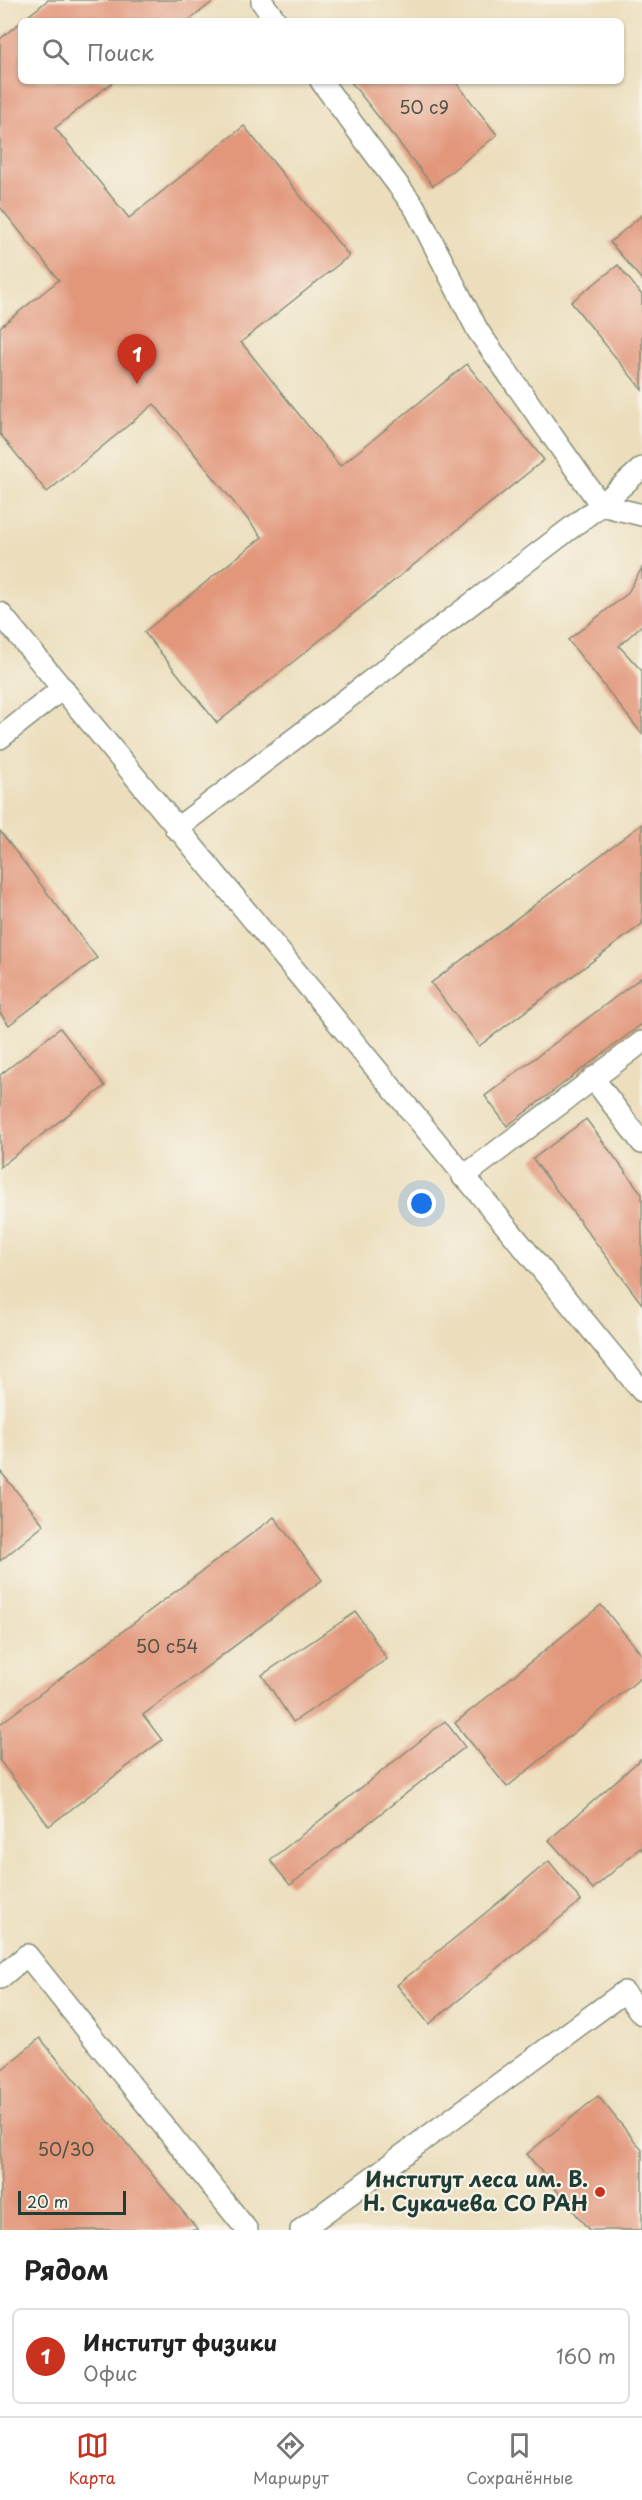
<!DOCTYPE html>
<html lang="ru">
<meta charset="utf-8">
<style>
body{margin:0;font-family:"Playpen Sans",sans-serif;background:#f2f2f2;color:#222}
.scale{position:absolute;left:18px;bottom:15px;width:108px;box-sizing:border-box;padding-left:6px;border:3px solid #1f3d34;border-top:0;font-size:16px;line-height:21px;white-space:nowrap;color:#1f3d34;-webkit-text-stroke:4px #f7f3e8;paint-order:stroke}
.you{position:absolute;left:422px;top:1204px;width:21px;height:21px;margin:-15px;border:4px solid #fff;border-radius:50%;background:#1a73e8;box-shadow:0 0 0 9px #1a73e833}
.badge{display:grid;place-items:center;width:39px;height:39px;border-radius:50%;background:#c8321e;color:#fff;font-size:20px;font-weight:700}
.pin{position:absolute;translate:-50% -50px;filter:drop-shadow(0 2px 3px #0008)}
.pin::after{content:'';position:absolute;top:32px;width:21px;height:18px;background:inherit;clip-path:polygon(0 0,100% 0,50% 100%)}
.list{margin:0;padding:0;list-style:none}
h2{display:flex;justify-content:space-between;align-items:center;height:78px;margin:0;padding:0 24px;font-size:26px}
h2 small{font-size:20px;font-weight:400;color:#767676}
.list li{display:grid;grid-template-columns:39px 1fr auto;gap:18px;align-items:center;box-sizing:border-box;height:96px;margin:0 12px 12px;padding:0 12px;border:2px solid #e0e0e0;border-radius:9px}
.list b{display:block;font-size:22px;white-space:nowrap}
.list p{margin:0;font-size:20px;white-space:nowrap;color:#767676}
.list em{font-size:20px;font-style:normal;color:#767676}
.icon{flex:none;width:33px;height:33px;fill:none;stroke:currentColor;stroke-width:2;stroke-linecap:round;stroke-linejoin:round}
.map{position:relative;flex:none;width:642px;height:2230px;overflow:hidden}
.search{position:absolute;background:#fff;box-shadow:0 2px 4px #0004;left:18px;right:18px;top:18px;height:66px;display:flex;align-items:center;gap:15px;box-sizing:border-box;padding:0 21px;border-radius:9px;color:#767676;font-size:22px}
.sheet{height:186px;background:#fff}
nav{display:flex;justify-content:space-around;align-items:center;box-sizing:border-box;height:84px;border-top:2px solid #e0e0e0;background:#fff;font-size:16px;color:#767676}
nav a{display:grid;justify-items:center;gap:3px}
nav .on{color:#c8321e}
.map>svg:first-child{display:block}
.building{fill:#e2967a}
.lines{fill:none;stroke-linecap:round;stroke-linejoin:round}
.service-casing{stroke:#868e78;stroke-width:24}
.service{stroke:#fff;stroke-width:21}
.poi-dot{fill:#c8321e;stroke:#f7f3e8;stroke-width:2}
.labels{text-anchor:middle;stroke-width:4.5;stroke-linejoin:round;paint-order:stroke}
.number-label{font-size:18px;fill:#505346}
.poi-label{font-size:21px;font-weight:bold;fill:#1f3d34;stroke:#f7f3e8;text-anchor:end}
</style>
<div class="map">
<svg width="642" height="2230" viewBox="0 0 642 2230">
<rect width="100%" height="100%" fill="#f7f3e8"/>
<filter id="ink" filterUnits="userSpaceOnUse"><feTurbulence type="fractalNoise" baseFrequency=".0167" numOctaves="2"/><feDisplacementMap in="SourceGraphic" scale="12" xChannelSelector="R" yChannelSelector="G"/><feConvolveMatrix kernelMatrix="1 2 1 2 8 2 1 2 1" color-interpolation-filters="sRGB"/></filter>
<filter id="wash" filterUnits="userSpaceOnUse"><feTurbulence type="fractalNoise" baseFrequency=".008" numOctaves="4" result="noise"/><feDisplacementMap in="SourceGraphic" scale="24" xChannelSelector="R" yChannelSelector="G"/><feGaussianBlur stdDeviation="1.35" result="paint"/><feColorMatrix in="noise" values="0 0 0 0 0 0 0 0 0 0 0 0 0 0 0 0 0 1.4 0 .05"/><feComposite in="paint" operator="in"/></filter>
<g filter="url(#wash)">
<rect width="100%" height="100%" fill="#ecdebc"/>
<g id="blocks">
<g class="building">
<polygon points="48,0 215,0 188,21 22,21"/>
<polygon points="21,22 21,81 114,81 55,128 129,218 244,126 349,256 241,342 340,466 467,364 544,460 217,723 144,632 262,537 154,404 47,492 0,434 0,327 59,280 0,207 0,39"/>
<polygon points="350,81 455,81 497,135 433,186"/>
<polygon points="642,215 642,280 610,242"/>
<polygon points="618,265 642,295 642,390 571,302"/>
<polygon points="642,568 642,625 619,646 642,671 642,734 568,640 627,594"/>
<polygon points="642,824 642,924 479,1046 431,983"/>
<polygon points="0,831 97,958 9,1025 0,1013"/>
<polygon points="642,977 642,1024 507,1126 485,1096"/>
<polygon points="60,1028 105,1086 0,1167 0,1075"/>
<polygon points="586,1119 642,1194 642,1304 533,1159"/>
<polygon points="0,1471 44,1525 0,1561"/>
<polygon points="274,1517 322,1580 143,1715 162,1740 49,1826 0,1761 0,1724"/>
<polygon points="601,1605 642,1655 642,1677 507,1787 455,1723"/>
<polygon points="356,1612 387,1659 293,1722 262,1675"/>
<polygon points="445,1721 465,1747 290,1885 270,1860"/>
<polygon points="642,1758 642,1850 640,1848 593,1889 549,1840"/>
<polygon points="549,1861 581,1901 429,2024 397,1985"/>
<polygon points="40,2038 198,2230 1,2230 0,2071"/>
<polygon points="598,2096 642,2150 642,2230 589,2230 527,2154"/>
</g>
</g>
</g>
<g filter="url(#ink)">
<use href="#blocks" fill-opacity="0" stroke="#868e78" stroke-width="1.5"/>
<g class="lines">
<defs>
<g id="service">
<polyline points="262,2 276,21"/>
<polyline points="321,81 415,208 478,331 601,505 642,515"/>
<polyline points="0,613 642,1391"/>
<polyline points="0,738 63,688"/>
<polyline points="176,829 601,505 642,468"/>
<polyline points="593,1078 642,1143"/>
<polyline points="463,1177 642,1042"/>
<polyline points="0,1978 27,1955 247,2230"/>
<polyline points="301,2230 624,1992 642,2014"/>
</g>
</defs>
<use href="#service" class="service-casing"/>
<use href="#service" class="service"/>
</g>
</g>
<circle class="poi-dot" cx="600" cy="2192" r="6"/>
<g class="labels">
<g class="number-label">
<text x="424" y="114">50 с9</text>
<text x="167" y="1653">50 с54</text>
<text x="66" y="2156">50/30</text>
</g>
<g class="poi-label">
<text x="588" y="2187">Институт леса им. В.<tspan x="588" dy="24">Н. Сукачева СО РАН</tspan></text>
</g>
</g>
</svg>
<div class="scale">20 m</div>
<div class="you"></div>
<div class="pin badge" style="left:137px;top:384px">1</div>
<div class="search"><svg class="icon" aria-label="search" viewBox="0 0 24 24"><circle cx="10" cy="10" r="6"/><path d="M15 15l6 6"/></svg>Поиск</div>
</div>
<section class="sheet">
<h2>Рядом<small></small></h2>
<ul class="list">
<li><span class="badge">1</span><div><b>Институт физики</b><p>Офис</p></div><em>160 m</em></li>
</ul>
</section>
<nav>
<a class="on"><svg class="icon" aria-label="map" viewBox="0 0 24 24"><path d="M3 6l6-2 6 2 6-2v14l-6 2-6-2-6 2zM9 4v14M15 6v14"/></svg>Карта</a>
<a><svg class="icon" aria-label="directions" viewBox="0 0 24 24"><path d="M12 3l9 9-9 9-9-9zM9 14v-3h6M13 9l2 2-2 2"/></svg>Маршрут</a>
<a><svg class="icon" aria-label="saved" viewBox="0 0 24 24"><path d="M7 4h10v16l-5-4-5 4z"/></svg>Сохранённые</a>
</nav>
